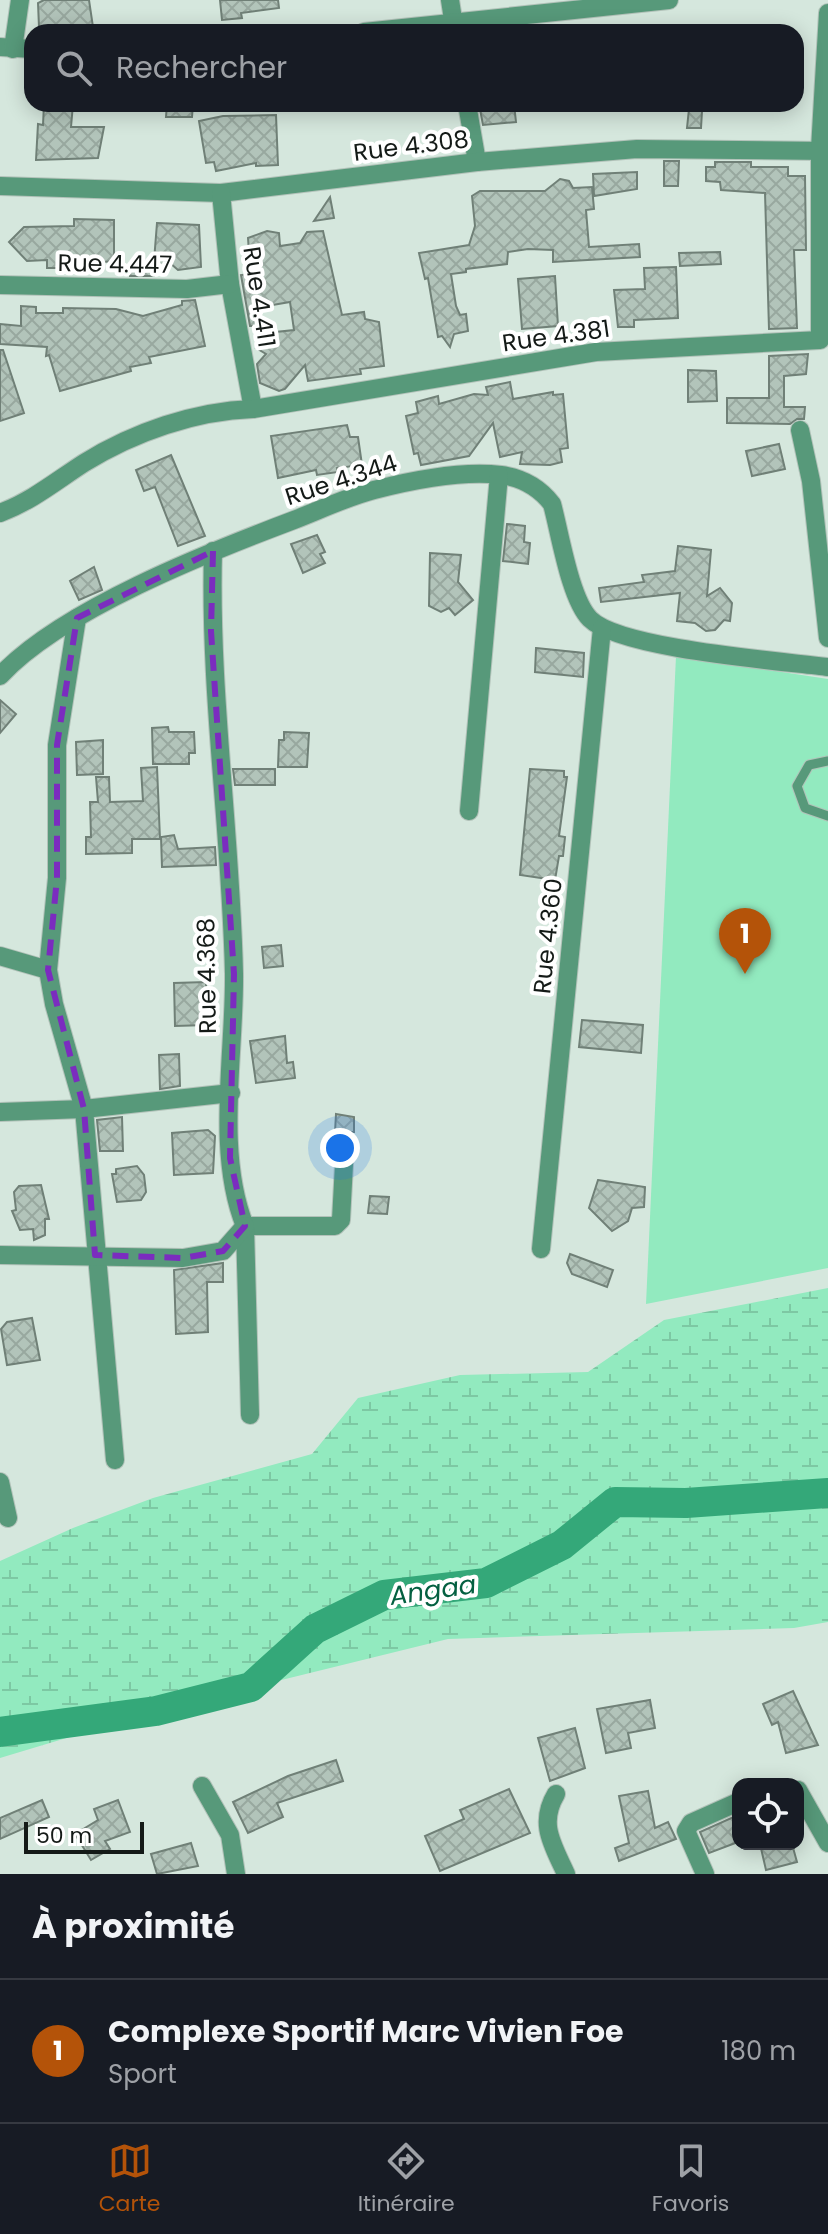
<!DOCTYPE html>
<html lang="fr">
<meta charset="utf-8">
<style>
body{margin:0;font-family:Poppins,sans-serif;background:#242831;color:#f1f3f6}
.controls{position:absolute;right:24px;bottom:24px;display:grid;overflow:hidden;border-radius:16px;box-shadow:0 4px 20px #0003}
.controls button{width:72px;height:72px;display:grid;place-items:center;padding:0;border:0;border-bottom:2px solid #363941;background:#171b24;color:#f1f3f6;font:40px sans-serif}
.scale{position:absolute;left:24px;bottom:20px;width:120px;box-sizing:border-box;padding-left:8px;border:4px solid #141a17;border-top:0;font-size:22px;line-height:28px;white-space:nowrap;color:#141a17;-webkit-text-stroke:6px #fff;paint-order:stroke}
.you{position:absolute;left:340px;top:1148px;width:28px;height:28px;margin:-20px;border:6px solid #fff;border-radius:50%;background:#1a73e8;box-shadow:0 0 0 12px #1a73e833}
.badge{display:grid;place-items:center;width:52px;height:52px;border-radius:50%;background:#b45309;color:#fff;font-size:26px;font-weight:700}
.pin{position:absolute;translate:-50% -66px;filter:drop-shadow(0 2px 4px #0008)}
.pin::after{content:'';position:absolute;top:42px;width:28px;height:24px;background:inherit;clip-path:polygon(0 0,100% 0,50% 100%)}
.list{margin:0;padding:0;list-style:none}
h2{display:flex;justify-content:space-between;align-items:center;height:104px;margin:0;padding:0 32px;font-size:34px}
h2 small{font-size:26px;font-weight:400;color:#9ea1a6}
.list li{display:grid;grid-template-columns:52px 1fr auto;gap:24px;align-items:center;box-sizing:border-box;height:144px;padding:0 32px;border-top:2px solid #363941}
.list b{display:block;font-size:30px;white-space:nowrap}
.list p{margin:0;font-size:26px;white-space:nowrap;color:#9ea1a6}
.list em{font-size:26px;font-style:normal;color:#9ea1a6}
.icon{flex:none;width:44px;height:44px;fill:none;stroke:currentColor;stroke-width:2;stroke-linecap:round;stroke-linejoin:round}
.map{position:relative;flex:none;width:828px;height:1874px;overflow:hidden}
.search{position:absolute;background:#171b24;box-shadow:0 4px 20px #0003;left:24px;right:24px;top:24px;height:88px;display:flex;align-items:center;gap:20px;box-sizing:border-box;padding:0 28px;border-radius:24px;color:#9ea1a6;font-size:30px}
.sheet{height:248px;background:#171b24}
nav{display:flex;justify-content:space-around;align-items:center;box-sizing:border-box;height:112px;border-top:2px solid #363941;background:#171b24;font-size:22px;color:#9ea1a6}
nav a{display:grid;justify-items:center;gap:4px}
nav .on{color:#b45309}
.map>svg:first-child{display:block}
.wetland{fill:url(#wetland-marsh)}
.pitch{fill:#92eabf}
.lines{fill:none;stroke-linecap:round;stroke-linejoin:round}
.river{stroke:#34a879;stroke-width:30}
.building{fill:url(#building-cross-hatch);stroke:#708077;stroke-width:2}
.service-casing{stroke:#b2c2b9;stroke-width:11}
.minor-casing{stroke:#b2c2b9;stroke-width:20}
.service{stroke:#57997a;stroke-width:9}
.minor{stroke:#57997a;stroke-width:18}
.marked{fill:none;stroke:#7b2cbf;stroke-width:6;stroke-dasharray:16 10;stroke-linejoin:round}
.labels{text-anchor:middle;stroke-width:8;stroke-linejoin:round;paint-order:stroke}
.street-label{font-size:24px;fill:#141a17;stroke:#fff}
.water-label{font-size:26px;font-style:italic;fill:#046041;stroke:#fff}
</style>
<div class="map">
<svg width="828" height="1874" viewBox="0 0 828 1874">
<defs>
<pattern id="wetland-marsh" width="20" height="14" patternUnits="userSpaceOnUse" patternTransform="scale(2)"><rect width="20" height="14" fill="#92eabf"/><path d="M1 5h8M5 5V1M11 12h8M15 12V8" fill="none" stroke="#7dc8a3"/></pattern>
<pattern id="building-cross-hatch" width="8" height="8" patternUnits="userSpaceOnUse" patternTransform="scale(2)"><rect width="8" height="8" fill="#b2c4ba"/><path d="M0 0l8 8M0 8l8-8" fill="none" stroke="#98a89f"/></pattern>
</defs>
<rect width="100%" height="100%" fill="#d5e7dd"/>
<polygon class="wetland" points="828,1288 828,1622 794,1628 448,1639 156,1711 0,1758 0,1561 73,1528 153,1498 312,1454 358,1398 460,1375 588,1372 664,1320"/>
<polygon class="pitch" points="676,656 828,679 828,1268 646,1304"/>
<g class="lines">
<polyline class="river" points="0,1732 156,1711 251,1687 315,1629 384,1595 486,1583 562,1545 615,1502 686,1503 828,1493"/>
</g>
<g class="building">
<polygon points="44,0 89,0 93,27 39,27 38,3"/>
<polygon points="220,0 278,0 279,8 241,13 242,18 222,20"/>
<polygon points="44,104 73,104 71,127 104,127 98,158 36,160 38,124 43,125"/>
<polygon points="167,104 193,104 192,117 166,117"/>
<polygon points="479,104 514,104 516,122 483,125"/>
<polygon points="689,109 702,111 701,128 687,128"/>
<polygon points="276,115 278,165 256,166 256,163 216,171 214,162 206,163 199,121 223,116"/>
<polygon points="664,161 679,161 678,186 664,186"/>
<polygon points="715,162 751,162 751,167 788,167 788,176 805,176 806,250 794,250 797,328 769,329 765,193 721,190 720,182 706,181 706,167 715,167"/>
<polygon points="637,172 637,189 594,196 593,174"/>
<polygon points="560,179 569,181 573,188 592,187 594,209 586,210 589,247 639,244 640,257 553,262 553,250 528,249 508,252 507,264 466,269 466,272 451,274 456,306 460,315 466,314 468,331 454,334 450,347 442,336 438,337 428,278 425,279 419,253 469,245 475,226 472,196 480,191 545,191"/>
<polygon points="330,197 334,218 314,221"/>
<polygon points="74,219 114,220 114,261 104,262 92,270 66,262 66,268 47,268 47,260 27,261 9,242 24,227 74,226"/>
<polygon points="157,223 199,225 201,267 178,270 170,263 164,270 154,270 154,276 130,276 130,262 154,261"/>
<polygon points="267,231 279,233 280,246 300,243 307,232 323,231 342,315 364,312 365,319 379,322 384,366 360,369 361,374 308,381 305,365 285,389 279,391 260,383 257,364 266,354 256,348 266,333 294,330 290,302 255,308 258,326 250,326 241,275 249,274 251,281 248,238"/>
<polygon points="720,252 721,264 680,266 679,253"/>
<polygon points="676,267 678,318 634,320 634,327 618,327 614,290 645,289 644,268"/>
<polygon points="555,276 558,326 522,329 518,279"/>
<polygon points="195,300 205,346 149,357 151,363 130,367 131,371 60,391 49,355 46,356 47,347 0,344 0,324 21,326 21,306 36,307 36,313 63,313 63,308 116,309 143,316 182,305 182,301"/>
<polygon points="0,350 3,350 24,413 0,421"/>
<polygon points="808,354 806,374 784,376 784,407 805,407 804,419 797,419 790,424 727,423 727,398 769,398 769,356"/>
<polygon points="688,370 716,371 717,401 688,402"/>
<polygon points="510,382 513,399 553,392 553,395 563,394 568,448 560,449 562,462 550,465 520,464 522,452 500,457 493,423 469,456 421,465 418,453 414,454 406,416 418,413 416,402 438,396 439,404 474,394 488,395 486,387"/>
<polygon points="347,425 350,437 358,437 362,465 337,468 338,472 317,475 316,470 278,478 271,436"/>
<polygon points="779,444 785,469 752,476 746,451"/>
<polygon points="171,455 205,536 178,546 155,487 144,491 136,470"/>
<polygon points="507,524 525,526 524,542 530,543 528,564 503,561"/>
<polygon points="317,535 325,552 320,554 325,563 303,573 291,544"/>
<polygon points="678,546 711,550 707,596 720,588 732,603 730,621 724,620 715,630 706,631 695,623 677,621 680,593 601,602 599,588 644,582 642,575 675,571"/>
<polygon points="430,553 461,555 458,582 473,600 455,615 449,608 441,612 429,606"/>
<polygon points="94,567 102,590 79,600 70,581"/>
<polygon points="536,648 584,653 583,677 535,672"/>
<polygon points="0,700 16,714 0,733"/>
<polygon points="168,727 169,732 194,732 195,753 189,753 189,764 153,764 152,728"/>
<polygon points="284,732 309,733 307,767 278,767 279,740 284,740"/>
<polygon points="103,740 103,774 77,775 76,742"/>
<polygon points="157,767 160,839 132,839 132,853 86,854 86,837 91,837 90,802 98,802 96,777 109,777 110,802 143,801 141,768"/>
<polygon points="233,769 275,769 275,785 235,785"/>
<polygon points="530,769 564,771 564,777 567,777 559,836 565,837 563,856 559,856 555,880 520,875"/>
<polygon points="174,835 178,849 215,847 216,865 162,867 161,837"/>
<polygon points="281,945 283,966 264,968 262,947"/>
<polygon points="206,982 207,1025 175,1026 174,983"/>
<polygon points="582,1020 643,1025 641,1053 579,1047"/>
<polygon points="285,1036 287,1063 293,1062 295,1078 256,1083 250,1041"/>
<polygon points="179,1054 180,1086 160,1089 159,1055"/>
<polygon points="336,1114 354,1117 354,1132 335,1132"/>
<polygon points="122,1117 123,1151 100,1151 97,1120"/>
<polygon points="208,1130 215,1136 213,1173 174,1175 172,1133"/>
<polygon points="137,1166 144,1175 146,1192 141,1200 117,1202 112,1174 116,1174 116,1169"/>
<polygon points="598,1180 645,1187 644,1207 632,1208 628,1221 612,1231 589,1208"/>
<polygon points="41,1185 49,1219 45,1219 45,1235 34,1240 33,1229 20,1230 12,1211 16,1210 14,1192 19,1186"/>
<polygon points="370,1196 389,1197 387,1214 368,1213"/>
<polygon points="570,1254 613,1270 607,1287 572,1274 567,1263"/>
<polygon points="223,1263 223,1282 207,1282 208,1332 176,1334 174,1270"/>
<polygon points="32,1318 40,1360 7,1365 1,1329 7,1322"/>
<polygon points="793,1691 818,1745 786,1753 778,1722 772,1725 763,1704"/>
<polygon points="650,1700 655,1728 628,1733 631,1748 606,1753 597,1709"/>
<polygon points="575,1728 585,1768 550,1781 538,1738"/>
<polygon points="336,1760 343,1781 277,1803 283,1817 248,1833 233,1802 288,1776"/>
<polygon points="509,1789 530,1833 440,1871 425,1836 464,1819 460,1810"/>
<polygon points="648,1791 655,1828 668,1822 676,1839 619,1861 615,1848 629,1843 619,1796"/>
<polygon points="42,1800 49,1817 0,1839 0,1818"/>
<polygon points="118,1800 130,1832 105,1841 110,1849 91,1860 75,1834 98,1820 94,1809"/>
<polygon points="738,1815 738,1842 709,1853 700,1832"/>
<polygon points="191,1843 198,1866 157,1874 151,1854"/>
<polygon points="760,1844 792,1844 797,1862 766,1870"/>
</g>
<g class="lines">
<defs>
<polyline id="service" points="828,761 809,765 797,786 805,808 828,816"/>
<g id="minor">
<polyline points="450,0 455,32"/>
<polyline points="364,32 669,0"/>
<polyline points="0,47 32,49"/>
<polyline points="13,49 20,0"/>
<polyline points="467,104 477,162"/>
<polyline points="0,186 221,193 477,162 637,149 828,151"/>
<polyline points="221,193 230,284 253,409"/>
<polyline points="0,285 187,289 230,284"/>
<polyline points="800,430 811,481 828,638"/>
<path d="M0 513C32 501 56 481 84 463 134 432 195 411 253 409L596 352 820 340V149L828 13"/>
<path d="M213 551C209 692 231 832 234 974 235 1053 215 1152 245 1226H335L341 1220 345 1146"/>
<polyline points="77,618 57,745 57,878 48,970 54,1004 84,1109 115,1460"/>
<path d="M0 676C61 610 209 552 294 520 320 510 347 497 374 490 413 480 461 470 501 475 523 478 539 487 552 504 560 533 570 599 590 619 620 649 781 661 828 667"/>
<polyline points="469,811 499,475"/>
<polyline points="0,956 48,970"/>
<polyline points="0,1112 84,1109 231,1093"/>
<polyline points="245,1226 250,1415"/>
<polyline points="541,1249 602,628"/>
<polyline points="0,1255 183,1258 223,1251 245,1226"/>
<polyline points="0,1482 8,1518"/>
<polyline points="202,1786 230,1835 236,1874"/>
<polyline points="798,1790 828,1843"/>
<path d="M556 1794C538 1824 553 1845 566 1874"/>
<polyline points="705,1874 686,1831 691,1823 738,1802"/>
</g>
</defs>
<use href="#service" class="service-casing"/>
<use href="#minor" class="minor-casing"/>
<use href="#service" class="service"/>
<use href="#minor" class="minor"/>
</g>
<path class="marked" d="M213 551 211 631 234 974 230 1158 245 1226 223 1251 183 1258 95 1255 84 1109 48 970 57 878V745L77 618Z"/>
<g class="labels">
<g class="street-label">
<text transform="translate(411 146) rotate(-7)" y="8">Rue 4.308</text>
<text transform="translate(115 264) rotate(1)" y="8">Rue 4.447</text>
<text transform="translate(259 297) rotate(81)" y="8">Rue 4.411</text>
<text transform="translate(556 336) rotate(-8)" y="8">Rue 4.381</text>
<text transform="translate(341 480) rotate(-18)" y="8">Rue 4.344</text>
<text transform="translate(548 936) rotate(-84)" y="8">Rue 4.360</text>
<text transform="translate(207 976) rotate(-91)" y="8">Rue 4.368</text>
</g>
<g class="water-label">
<text transform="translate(433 1590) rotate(-8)" y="9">Angaa</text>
</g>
</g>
</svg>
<div class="controls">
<button><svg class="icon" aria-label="locate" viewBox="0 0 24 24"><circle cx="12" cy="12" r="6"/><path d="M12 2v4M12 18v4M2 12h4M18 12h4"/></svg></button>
</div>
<div class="scale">50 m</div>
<div class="you"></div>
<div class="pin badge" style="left:745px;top:974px">1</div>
<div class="search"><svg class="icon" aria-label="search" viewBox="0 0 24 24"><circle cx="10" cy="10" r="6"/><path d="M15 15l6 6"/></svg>Rechercher</div>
</div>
<section class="sheet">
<h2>À proximité<small></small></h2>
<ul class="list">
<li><span class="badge">1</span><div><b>Complexe Sportif Marc Vivien Foe</b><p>Sport</p></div><em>180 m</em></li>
</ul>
</section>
<nav>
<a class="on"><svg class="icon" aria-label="map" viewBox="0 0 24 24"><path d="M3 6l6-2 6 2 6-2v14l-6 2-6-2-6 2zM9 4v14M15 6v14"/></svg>Carte</a>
<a><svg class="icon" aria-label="directions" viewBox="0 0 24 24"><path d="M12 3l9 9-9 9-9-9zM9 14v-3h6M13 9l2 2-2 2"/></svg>Itinéraire</a>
<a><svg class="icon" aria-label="saved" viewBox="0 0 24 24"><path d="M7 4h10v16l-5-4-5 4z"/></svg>Favoris</a>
</nav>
